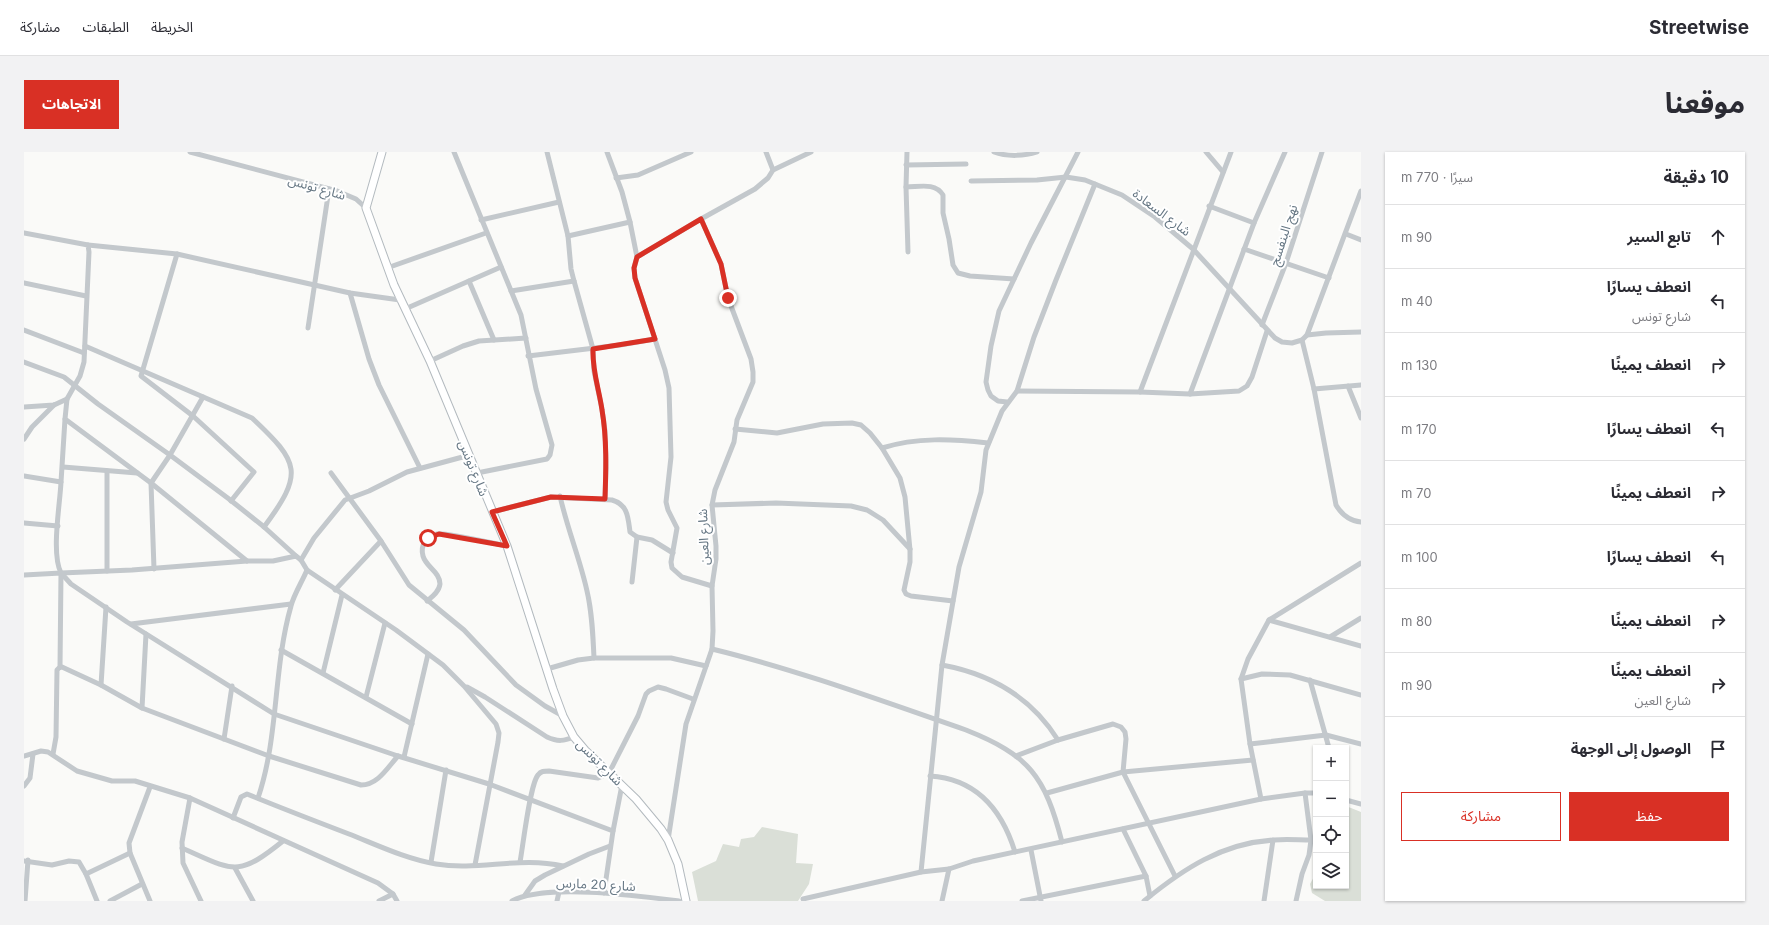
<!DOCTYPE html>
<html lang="ar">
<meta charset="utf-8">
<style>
body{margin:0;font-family:Inter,"Noto Sans Arabic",sans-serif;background:#f2f2f3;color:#2b2b33;direction:rtl}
.controls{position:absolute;right:12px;bottom:12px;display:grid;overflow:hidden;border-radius:0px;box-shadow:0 1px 3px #0004}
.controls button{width:36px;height:36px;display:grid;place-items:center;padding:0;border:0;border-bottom:1px solid #e1e1e2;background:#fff;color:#2b2b33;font:20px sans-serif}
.stop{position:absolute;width:12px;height:12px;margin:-9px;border:3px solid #d93025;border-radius:50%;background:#fff}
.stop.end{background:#d93025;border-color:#fff;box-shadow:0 1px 4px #0008}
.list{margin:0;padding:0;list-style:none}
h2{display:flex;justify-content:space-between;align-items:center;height:52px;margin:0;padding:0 16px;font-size:17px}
h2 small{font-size:13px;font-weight:400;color:#7c7c81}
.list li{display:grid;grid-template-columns:26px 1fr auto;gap:12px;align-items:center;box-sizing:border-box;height:64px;padding:0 16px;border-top:1px solid #e1e1e2}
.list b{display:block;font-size:15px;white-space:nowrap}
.list p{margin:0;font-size:13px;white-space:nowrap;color:#7c7c81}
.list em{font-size:13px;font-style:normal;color:#7c7c81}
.actions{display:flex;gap:8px;padding:12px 16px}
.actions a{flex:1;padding:9px 0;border:1px solid #d93025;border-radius:0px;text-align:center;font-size:14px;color:#d93025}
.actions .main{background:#d93025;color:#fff}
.icon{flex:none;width:22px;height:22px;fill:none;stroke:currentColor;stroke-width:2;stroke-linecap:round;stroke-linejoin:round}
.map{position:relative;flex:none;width:1337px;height:749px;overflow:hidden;direction:ltr;border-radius:0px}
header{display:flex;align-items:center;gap:24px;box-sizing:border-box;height:56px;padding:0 20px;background:#fff;border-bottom:1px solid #e1e1e2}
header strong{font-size:19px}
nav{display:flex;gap:22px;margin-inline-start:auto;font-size:14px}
.intro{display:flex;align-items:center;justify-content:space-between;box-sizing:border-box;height:96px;padding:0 24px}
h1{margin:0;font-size:28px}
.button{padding:10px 18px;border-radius:0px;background:#d93025;color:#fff;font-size:14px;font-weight:700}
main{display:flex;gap:24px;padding:0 24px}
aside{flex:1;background:#fff;border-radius:0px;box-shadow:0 1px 3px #0004}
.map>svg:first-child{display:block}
.green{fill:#dadfd7}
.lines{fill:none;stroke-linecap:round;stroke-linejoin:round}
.secondary-casing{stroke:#b3babf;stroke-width:9}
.street{stroke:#c3c8cc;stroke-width:5}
.secondary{stroke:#fff;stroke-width:7}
.route{stroke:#d93025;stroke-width:5}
.labels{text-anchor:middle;stroke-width:4;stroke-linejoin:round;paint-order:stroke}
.street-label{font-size:13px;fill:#657683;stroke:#fff}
</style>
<header>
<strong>Streetwise</strong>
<nav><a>الخريطة</a><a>الطبقات</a><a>مشاركة</a></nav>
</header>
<div class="intro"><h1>موقعنا</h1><a class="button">الاتجاهات</a></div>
<main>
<aside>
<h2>10 دقيقة<small>سيرًا · 770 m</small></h2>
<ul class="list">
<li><svg class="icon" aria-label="ahead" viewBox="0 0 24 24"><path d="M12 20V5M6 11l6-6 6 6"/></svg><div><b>تابع السير</b></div><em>90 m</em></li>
<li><svg class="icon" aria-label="left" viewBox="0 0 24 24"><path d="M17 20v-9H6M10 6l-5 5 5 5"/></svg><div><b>انعطف يسارًا</b><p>شارع تونس</p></div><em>40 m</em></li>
<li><svg class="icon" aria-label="right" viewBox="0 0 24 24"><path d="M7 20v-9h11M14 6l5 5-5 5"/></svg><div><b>انعطف يمينًا</b></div><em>130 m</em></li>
<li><svg class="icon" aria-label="left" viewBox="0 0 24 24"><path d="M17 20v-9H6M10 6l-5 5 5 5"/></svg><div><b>انعطف يسارًا</b></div><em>170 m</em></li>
<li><svg class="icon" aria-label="right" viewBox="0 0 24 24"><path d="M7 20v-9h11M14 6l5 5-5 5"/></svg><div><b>انعطف يمينًا</b></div><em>70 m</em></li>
<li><svg class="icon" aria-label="left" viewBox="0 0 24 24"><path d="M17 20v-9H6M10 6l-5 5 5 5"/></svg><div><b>انعطف يسارًا</b></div><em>100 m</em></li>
<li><svg class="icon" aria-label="right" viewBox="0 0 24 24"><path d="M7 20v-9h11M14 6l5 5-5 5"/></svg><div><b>انعطف يمينًا</b></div><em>80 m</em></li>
<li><svg class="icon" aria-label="right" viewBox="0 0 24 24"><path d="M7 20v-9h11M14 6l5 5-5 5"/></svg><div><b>انعطف يمينًا</b><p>شارع العين</p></div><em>90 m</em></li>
<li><svg class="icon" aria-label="arrive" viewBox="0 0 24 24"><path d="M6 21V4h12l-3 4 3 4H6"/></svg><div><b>الوصول إلى الوجهة</b></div></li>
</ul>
<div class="actions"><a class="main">حفظ</a><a>مشاركة</a></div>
</aside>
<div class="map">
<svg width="1337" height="749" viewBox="0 0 1337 749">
<rect width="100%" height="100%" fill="#fafaf8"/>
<g class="green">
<polygon points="1322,654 1337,660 1337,749 1301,749 1288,741 1286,732 1292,721 1292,734 1322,734"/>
<polygon points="738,675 774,682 772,711 789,712 785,732 774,749 674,749 668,720 692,709 699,692 715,695 717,687 730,685"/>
</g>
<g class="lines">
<defs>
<polyline id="secondary" points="358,0 342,56 370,133 406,209 483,394 529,537 539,564 550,585 561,598 612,647 637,677 644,688 654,712 662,749"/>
</defs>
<use href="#secondary" class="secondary-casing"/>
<g class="street">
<polyline points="166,0 313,39 332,47 342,56"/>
<polyline points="430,0 497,163 512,237 528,293 526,303 523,307 453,321"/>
<polyline points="523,0 544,84 547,117 550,129 569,197 570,219 578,257 581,279 582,316 581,347"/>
<polyline points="583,0 598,40 606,70 613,105 610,116 611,126 641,218 645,236 647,305 642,350 644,358 653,376 647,410 648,416 658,425 688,434"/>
<polyline points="742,0 749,18"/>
<polyline points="883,0 882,35 884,100"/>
<path d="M970 0C983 5 1001 4 1013 0"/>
<polyline points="1182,0 1199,20"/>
<polyline points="882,13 942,12"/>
<polyline points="592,26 614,23 667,0"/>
<polyline points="947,29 1013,28 1042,25 1061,28 1098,43 1131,65 1169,97 1251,186 1258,190 1268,191 1278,188 1283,183 1337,39"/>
<path d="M882 35C895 35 911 30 919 43V61L925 87 929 113 934 121 946 124 990 127"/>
<polyline points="1185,54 1230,71"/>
<polyline points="457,68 535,50"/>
<polyline points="0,81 64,93 65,100 60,210 56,224 43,247 41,267 127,331 223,409"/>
<polyline points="1322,82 1337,88"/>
<polyline points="544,84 606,70"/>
<polyline points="64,93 153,102 326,141 376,148"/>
<polyline points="1220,97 1305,126"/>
<polyline points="153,102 117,224 169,264 230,320 207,349"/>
<polyline points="613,105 677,67 731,37 744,26 749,18 787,0"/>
<polyline points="363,116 462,81"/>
<polyline points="445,129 470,188"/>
<polyline points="0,131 62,144"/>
<polyline points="487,139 550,129"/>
<polyline points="326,141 345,207 355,233 396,316"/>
<polyline points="381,157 477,115"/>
<polyline points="1238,173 1262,111 1298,0"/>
<polyline points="284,176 305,37"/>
<polyline points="0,178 60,201"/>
<polyline points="1283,183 1302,181 1337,180"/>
<path d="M1278 188 1290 237 1312 353C1318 363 1326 369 1337 370"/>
<path d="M61 194 228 266C276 311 280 321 240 375"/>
<polyline points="504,204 596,193 631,187"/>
<polyline points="406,209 439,194 455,189 502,186"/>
<polyline points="0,210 40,225 74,252 146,303 205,347 239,374 272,404"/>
<polyline points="1324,234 1337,266"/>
<polyline points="1290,237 1337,233"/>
<polyline points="993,239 1116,240 1166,242 1215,239 1223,234 1228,225 1243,179"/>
<polyline points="1116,240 1207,0"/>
<polyline points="1166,242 1230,71 1261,0"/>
<polyline points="983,250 974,249 967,244 964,238 962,230 967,194 975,159 1007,91 1054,0"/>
<polyline points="0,255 30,253 43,247"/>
<polyline points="711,277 753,281 799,272 828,271 837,273 846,281 858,296 876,326 881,345 886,398 886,410 880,438 882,442 887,444 929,449"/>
<polyline points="0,287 8,275 30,253"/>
<path d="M858 296C893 285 928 287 964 291"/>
<polyline points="39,315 113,321"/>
<polyline points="307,321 357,389 385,433 440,478 492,533 521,554 539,564"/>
<polyline points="0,324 37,330 41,267"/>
<path d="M536 344C543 376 556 407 563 439 568 460 569 483 570 506"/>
<polyline points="688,353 752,351 827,354 843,358 859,368 886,397"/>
<path d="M468 360 527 345 588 348C604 353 604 365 606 380L613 385 628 388 649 401"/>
<polyline points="0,371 34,374"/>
<polyline points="277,408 290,386 321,348 345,339 383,320 446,303"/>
<polyline points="130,417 127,331 146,303 179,245"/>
<polyline points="83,419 83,319"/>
<polyline points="37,421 108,418 223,409 249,409 272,404 277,408 283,418 372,478 419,513 440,534 472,572 475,581 474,590 451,713"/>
<polyline points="0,423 37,421 47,432 103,470 250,562 374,604 465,632 589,679 580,741"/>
<polyline points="608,430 613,385"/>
<polyline points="311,438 357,389"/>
<path d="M403 449C408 445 415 440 416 432 416 420 402 415 399 404 396 393 402 385 413 382 421 380 471 392 483 394"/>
<polyline points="1245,468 1337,494"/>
<polyline points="107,472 267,452"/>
<path d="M122 482 118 556 245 604 337 633C354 633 364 615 374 604"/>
<polyline points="1306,485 1337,466"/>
<path d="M688 497C774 518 858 549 942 578 1005 603 1021 624 1038 690"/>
<polyline points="257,498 388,572"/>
<path d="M918 513C967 522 1007 545 1034 588"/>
<path d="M36 515 37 421C27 401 36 353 37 330"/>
<polyline points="523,517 554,508 570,506 647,506 682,514"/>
<polyline points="299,521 318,443"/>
<polyline points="1217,527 1238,522 1266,523 1337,543"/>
<polyline points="1286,528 1305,596"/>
<polyline points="77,533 82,455"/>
<path d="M443 535 461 545 523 585C534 590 540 589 550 585"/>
<polyline points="342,545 361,471"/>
<polyline points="200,587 208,534"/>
<polyline points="1226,592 1302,583 1337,592"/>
<polyline points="29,602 32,585 33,518 35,516 38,515 77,533 118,556"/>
<polyline points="0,604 17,599 24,600 53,619 88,629 111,629 166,646 354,731 369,742 373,749"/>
<polyline points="992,604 1034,588 1089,572 1097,575 1101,580 1102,587 1099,620 1151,724"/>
<polyline points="380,605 404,502"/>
<path d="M906 624C953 627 978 658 991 700"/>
<polyline points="0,634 6,626 9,602"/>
<polyline points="126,635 105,691 106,701 126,749"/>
<polyline points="1023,641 1099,620 1229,608"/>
<polyline points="166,646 158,690 159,711 177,749"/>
<path d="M234 646C255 584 249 517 267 454 270 442 278 430 283 418"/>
<polyline points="1237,647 1226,592 1217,527 1224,507 1245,468 1337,411"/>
<polyline points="1322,648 1337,652"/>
<path d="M209 666 217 645 223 642C257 656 291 669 325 682 353 693 382 707 412 712 455 719 496 704 539 714"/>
<polyline points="1099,677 1122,724 1126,744"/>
<polyline points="589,679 598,633"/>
<polyline points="644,688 662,572 688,497 689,479 688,434 692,407 692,394 688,353 691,338 710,290 713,268 729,230 729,220 727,207 704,146 697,112 677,67"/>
<path d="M158 696C210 719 213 726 259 689"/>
<polyline points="1007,698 1017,749"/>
<polyline points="0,709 28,713 45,709 55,710 62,722 73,749"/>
<polyline points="407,710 422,618"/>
<path d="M496 710C499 694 506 632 514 623 517 619 520 619 525 619L574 626 585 621 614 564 622 542 625 539 634 535 642 537 669 547"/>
<polyline points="211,716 229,749"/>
<polyline points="897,720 918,513 935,415 957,340 962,298 978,259 993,239 1010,185 1032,128 1071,32"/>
<polyline points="62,722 106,701"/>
<polyline points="501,743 511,729 521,723 565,702 586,694"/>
<polyline points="779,747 897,720 925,717 949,709 1237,647 1281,641 1292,641"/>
<polyline points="1,749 4,708"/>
<polyline points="86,749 118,732"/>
<polyline points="355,749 369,742"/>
<path d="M488 749C521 731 616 744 655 749"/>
<polyline points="533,749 535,740"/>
<polyline points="918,749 925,717"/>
<polyline points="998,749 1122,724"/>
<path d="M1120 749C1159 717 1198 691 1250 688 1262 687 1275 688 1287 688"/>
<polyline points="1240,749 1249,688"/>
<polyline points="1272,749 1278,722 1285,703 1287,688 1281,641"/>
</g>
<use href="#secondary" class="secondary"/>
</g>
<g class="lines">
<path class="route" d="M404 386 415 382 483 394 468 360 527 345 581 347C582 317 583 287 578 258 575 237 568 218 569 197L631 187 611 126 610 116 613 105 677 67 697 112 704 146"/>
</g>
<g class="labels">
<g class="street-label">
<text transform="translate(293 35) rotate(16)" y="5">شارع تونس</text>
<text transform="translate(1138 60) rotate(37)" y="5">شارع السعادة</text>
<text transform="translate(1259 83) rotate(-72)" y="5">نهج البنفسج</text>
<text transform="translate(450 316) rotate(68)" y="5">شارع تونس</text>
<text transform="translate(679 385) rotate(-92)" y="5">شارع العين</text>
<text transform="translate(576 610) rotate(45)" y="5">شارع تونس</text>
<text transform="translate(572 732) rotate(3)" y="5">شارع 20 مارس</text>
</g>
</g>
</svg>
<div class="controls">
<button>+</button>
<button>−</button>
<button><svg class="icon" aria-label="locate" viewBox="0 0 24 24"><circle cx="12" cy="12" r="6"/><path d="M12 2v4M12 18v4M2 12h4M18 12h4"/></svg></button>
<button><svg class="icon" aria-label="layers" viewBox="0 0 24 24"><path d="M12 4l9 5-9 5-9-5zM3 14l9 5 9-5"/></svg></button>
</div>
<div class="stop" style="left:404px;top:386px"></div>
<div class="stop end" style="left:704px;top:146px"></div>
</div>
</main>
